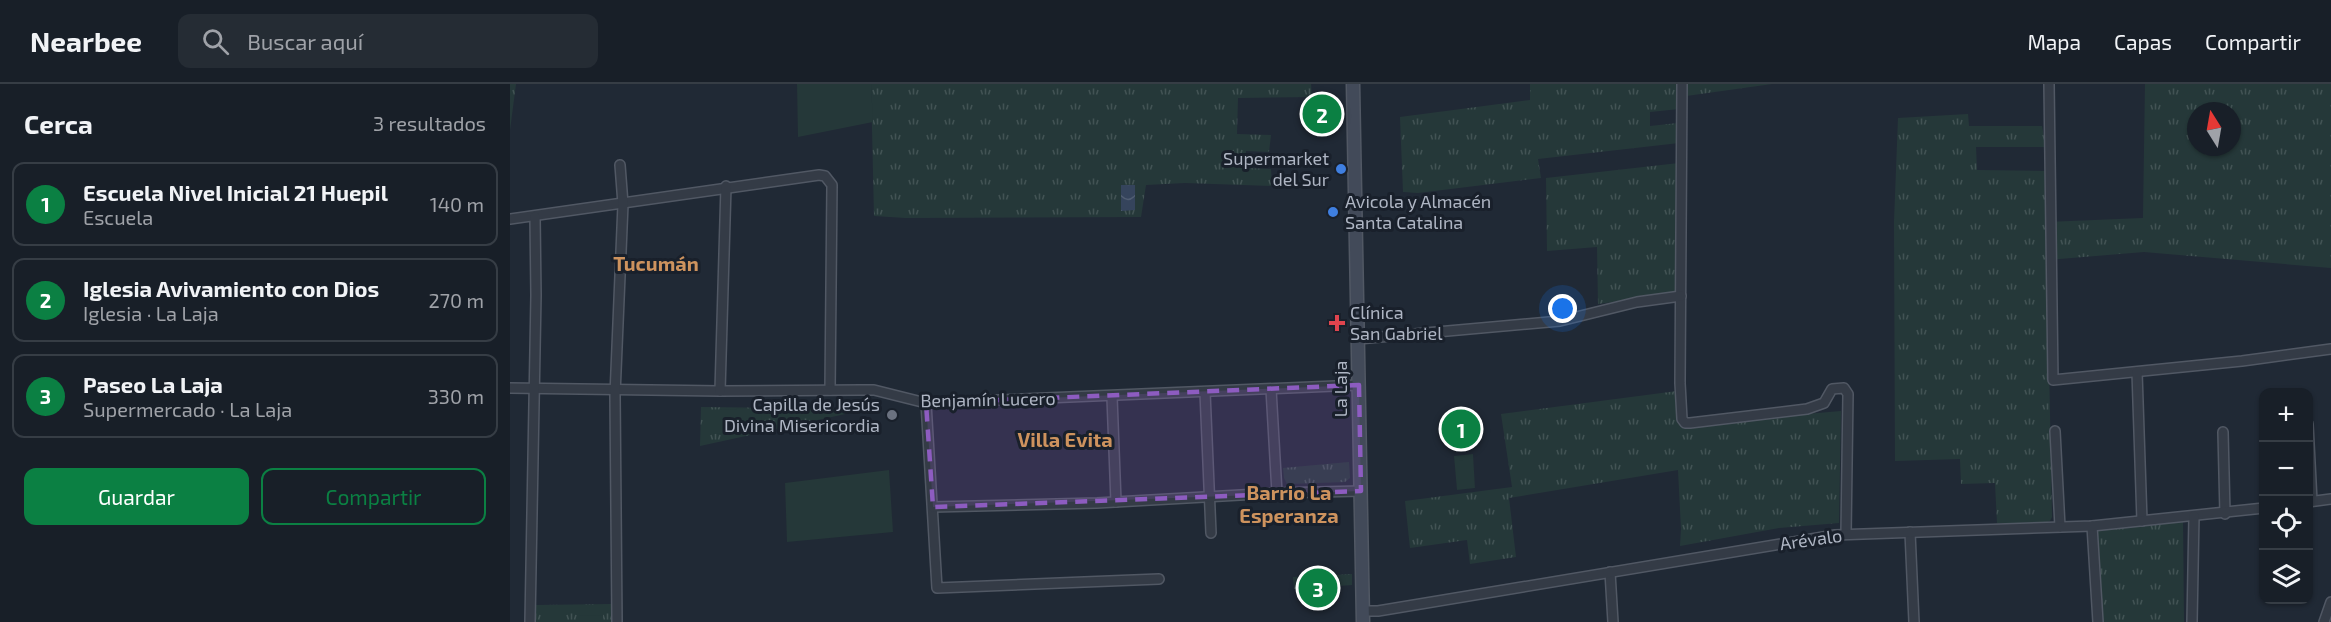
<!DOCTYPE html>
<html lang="es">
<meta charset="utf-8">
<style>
body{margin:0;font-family:"Exo 2",sans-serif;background:#252c34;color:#f1f3f6}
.controls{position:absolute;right:18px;bottom:18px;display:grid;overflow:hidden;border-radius:12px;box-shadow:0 2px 4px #0004}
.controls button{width:54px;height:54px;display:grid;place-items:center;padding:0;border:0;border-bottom:2px solid #363d45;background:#181f28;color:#f1f3f6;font:30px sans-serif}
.compass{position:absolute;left:1677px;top:18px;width:54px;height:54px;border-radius:50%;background:#181f28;box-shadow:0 2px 4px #0004;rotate:349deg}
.you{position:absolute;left:1053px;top:225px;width:21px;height:21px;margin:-15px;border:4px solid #fff;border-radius:50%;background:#1a73e8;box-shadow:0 0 0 9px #1a73e833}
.badge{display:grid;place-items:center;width:39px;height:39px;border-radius:50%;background:#0b8043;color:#fff;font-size:20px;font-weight:700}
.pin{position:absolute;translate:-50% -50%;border:3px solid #fff;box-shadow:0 2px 6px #0006}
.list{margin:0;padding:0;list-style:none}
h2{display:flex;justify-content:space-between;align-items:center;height:78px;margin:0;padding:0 24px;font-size:26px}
h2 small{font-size:20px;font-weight:400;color:#9fa2a8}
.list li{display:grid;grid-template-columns:39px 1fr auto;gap:18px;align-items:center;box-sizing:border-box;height:84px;margin:0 12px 12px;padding:0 12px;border:2px solid #363d45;border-radius:12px}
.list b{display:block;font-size:22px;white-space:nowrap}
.list p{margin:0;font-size:20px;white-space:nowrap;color:#9fa2a8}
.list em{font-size:20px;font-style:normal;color:#9fa2a8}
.actions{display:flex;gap:12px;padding:18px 24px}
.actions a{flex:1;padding:14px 0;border:2px solid #0b8043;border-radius:12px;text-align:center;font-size:21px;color:#0b8043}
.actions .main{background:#0b8043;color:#fff}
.icon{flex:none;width:33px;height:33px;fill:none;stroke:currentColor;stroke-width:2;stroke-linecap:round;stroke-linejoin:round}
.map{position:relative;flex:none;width:1821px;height:538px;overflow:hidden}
header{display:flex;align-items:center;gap:36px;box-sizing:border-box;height:84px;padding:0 30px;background:#181f28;border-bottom:2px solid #363d45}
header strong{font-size:28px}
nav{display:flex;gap:33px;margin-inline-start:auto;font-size:21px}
.search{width:420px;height:54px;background:#252c34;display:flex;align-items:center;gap:15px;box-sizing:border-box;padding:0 21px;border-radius:12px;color:#9fa2a8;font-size:22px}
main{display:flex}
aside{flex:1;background:#181f28}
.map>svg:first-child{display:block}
.grass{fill:url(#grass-tufts);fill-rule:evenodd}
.garden{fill:#253839}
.water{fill:url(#water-waves)}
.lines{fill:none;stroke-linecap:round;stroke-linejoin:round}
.minor-casing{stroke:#515864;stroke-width:12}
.secondary-casing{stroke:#515864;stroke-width:15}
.minor{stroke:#343b46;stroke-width:9}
.secondary{stroke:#424a59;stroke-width:12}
.marked{fill:#8d5cc0;fill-opacity:0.2;stroke:#8d5cc0;stroke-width:4.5;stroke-dasharray:12 8;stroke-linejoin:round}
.shop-dot{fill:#3f7fe0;stroke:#19202b;stroke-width:2}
.health-dot{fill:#e0444e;stroke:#19202b;stroke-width:2}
.worship-dot{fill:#6b7280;stroke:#19202b;stroke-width:2}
.labels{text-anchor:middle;stroke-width:6;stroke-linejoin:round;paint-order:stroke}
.poi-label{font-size:18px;fill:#aeb5c3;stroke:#19202b;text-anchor:end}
.street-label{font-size:18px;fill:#aeb5c3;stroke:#19202b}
.neighbourhood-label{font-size:20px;font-weight:bold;fill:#ce935e;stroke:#19202b}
</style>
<header>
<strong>Nearbee</strong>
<div class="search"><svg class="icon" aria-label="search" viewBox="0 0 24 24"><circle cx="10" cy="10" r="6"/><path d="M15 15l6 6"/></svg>Buscar aquí</div>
<nav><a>Mapa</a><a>Capas</a><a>Compartir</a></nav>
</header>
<main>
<aside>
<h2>Cerca<small>3 resultados</small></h2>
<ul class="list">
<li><span class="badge">1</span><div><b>Escuela Nivel Inicial 21 Huepil</b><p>Escuela</p></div><em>140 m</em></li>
<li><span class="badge">2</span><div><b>Iglesia Avivamiento con Dios</b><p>Iglesia · La Laja</p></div><em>270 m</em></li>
<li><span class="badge">3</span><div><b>Paseo La Laja</b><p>Supermercado · La Laja</p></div><em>330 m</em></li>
</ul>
<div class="actions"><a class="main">Guardar</a><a>Compartir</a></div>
</aside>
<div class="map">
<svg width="1821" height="538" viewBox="0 0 1821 538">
<defs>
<pattern id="grass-tufts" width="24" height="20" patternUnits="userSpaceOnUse" patternTransform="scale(1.5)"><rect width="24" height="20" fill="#253839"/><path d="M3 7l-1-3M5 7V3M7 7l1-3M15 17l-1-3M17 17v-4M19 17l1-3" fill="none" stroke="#425354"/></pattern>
<pattern id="water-waves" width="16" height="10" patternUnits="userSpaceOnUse" patternTransform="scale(1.5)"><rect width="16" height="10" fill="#35445c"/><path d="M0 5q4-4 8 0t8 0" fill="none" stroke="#505d72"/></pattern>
</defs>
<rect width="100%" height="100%" fill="#202935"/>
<g class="grass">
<polygon points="0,0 6,0 0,46"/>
<polygon points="361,0 801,0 802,13 728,14 727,50 761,51 759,68 736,67 735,84 761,85 762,102 675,99 636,101 631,133 396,134 364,132"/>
<polygon points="1020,0 1262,0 1169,13 1169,25 1140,28 1140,42 1168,39 1169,59 1028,75 1031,94 908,109 893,108 890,33 1020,16"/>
<path d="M1635 0H1821V184L1634 168 1537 176 1542 433 1540 437 1534 439H1487L1485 399 1451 400 1450 375 1385 377 1384 138 1388 34 1458 30 1459 42H1532L1536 63H1466L1467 86 1536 87 1537 138 1633 134ZM1686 27H1722V63H1686Z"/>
<polygon points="1169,79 1169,209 1088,220 1087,163 1037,167 1036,94"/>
<polygon points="1167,307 1167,334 1170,341 1331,327 1329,439 1269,444 1170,462 1171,445 1168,386 999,414 1006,473 960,480 957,456 900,464 895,417 1002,403 991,330"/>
<polygon points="191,323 358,325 190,362"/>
<polygon points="839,378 840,394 835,398 777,400 774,394 773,384"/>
<polygon points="1673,438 1674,538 1593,538 1586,446"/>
<polygon points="842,490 842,501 784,505 783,493"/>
<polygon points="101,520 102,538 26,538 26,521"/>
</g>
<g class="garden">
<polygon points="287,0 361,0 363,38 288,53"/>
<polygon points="250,324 253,346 203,350 203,326"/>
<polygon points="963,370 965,404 947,406 944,372"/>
<polygon points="379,386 383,448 277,458 275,399"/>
<polygon points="93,531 93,538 69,538 69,532"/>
</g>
<polygon class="water" points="611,101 625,101 625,126 611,127"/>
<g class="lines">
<defs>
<g id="minor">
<polyline points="1172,0 1170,299 1172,335 1175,339 1180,339 1297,325 1314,319 1322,305 1334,304 1338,310 1336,450"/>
<polyline points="1539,0 1543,296 1732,277 1821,265"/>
<polyline points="0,135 309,91 315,92 322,101 320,306"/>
<polyline points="848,255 1050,237 1127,218 1171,212"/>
<polyline points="1627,288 1632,437"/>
<polyline points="0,304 210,307 351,306 364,306 416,319 849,301"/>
<polyline points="761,305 767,409"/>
<polyline points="210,307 216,102"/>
<polyline points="695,308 701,449"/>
<polyline points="602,313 606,418"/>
<polyline points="416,319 427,504 649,495"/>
<polyline points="1798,340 1802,417"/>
<polyline points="1545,347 1550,443"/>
<polyline points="1713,348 1715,430"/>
<polyline points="1798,418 1821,415"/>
<polyline points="423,423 587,419 767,409 851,407"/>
<polyline points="1582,442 1588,538"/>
<polyline points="1400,448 1404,538"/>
<polyline points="1100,488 1103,538"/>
<polyline points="853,527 868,527 1325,451 1582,442 1754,424"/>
<polyline points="20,538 26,211 25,133"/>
<polyline points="107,538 105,311 113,120 110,81"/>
<polyline points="1682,538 1684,432"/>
<polyline points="1814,538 1821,518"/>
</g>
<polyline id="secondary" points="843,0 853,538"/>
</defs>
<use href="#minor" class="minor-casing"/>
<use href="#secondary" class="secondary-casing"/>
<use href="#minor" class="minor"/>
<use href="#secondary" class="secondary"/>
</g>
<path class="marked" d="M849 301 851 407 423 423 416 319Z"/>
<g class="shop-dot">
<circle cx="831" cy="85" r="6"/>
<circle cx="823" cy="128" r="6"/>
</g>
<path class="health-dot" d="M824 230h6v6h6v6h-6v6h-6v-6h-6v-6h6z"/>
<circle class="worship-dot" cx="382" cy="331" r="6"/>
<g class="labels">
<g class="poi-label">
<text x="819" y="81">Supermarket<tspan x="819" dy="21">del Sur</tspan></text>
<text x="835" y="124" text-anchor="start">Avicola y Almacén<tspan x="835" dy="21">Santa Catalina</tspan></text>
<text x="840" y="235" text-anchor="start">Clínica<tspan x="840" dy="21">San Gabriel</tspan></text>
<text x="370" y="327">Capilla de Jesús<tspan x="370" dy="21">Divina Misericordia</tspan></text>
</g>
<g class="street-label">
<text transform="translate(831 305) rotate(-90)" y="6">La Laja</text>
<text transform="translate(478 316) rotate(-1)" y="6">Benjamín Lucero</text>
<text transform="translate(1301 456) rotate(-8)" y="6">Arévalo</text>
</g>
<g class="neighbourhood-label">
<text x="146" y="187">Tucumán</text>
<text x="555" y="363">Villa Evita</text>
<text x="779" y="416">Barrio La<tspan x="779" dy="23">Esperanza</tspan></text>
</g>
</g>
</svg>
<div class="controls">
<button>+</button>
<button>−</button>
<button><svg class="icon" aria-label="locate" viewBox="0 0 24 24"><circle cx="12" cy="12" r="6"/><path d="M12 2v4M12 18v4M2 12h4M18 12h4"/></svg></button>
<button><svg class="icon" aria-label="layers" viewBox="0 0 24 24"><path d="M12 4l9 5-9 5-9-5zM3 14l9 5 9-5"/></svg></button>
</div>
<svg class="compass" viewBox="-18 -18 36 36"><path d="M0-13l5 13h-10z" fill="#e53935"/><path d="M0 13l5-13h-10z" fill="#9fa2a8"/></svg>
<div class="you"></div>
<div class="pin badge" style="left:951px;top:345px">1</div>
<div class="pin badge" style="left:812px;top:30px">2</div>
<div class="pin badge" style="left:808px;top:504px">3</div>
</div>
</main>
